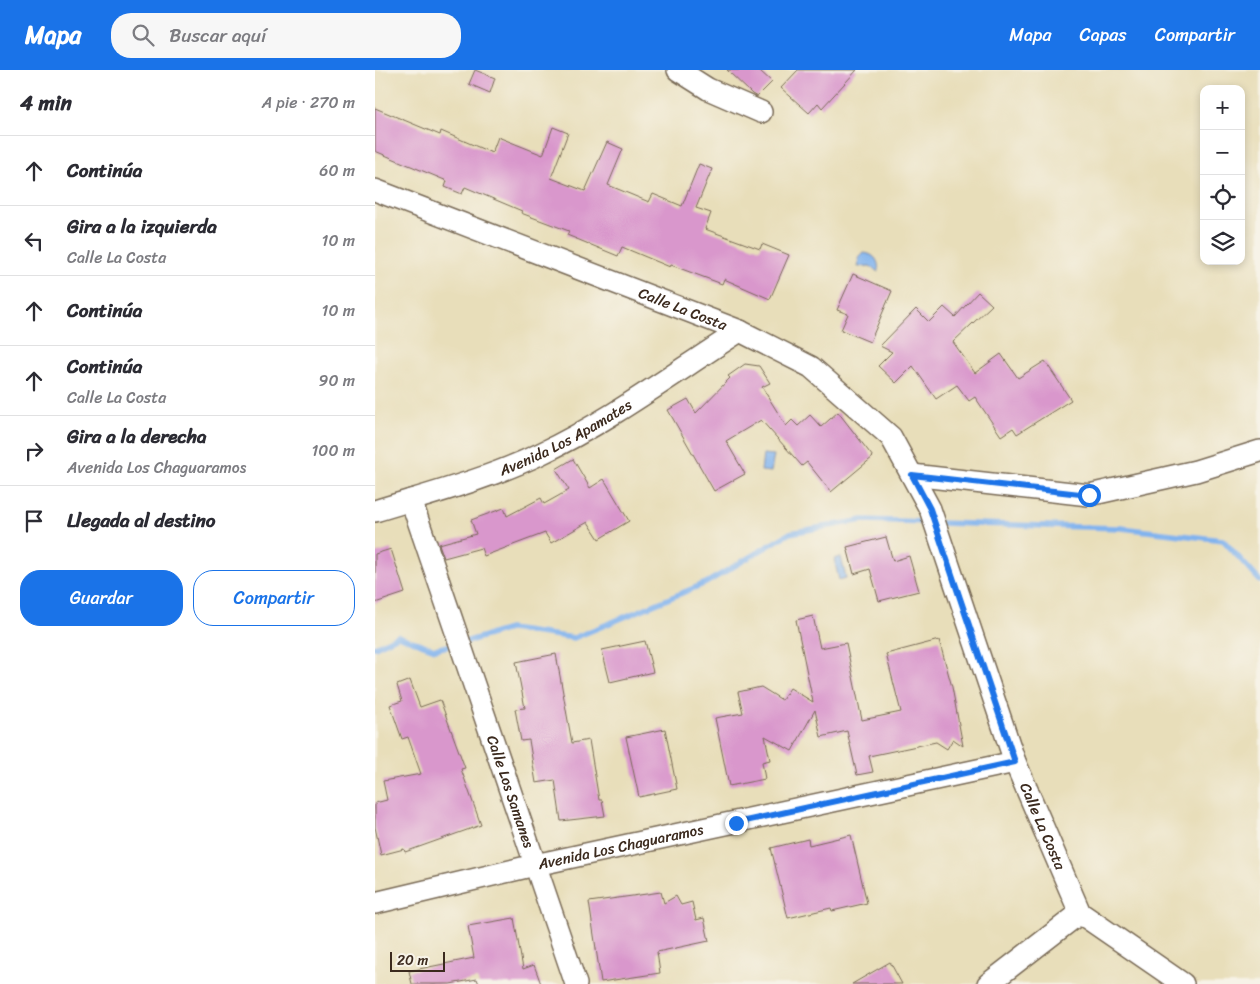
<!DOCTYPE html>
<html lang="es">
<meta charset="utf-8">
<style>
body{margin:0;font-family:Sriracha,sans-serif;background:#f7f7f7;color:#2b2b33}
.controls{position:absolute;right:15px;top:15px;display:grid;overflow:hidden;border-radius:10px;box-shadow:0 2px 8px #0003}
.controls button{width:45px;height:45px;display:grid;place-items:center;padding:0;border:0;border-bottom:1px solid #e1e1e2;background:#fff;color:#2b2b33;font:25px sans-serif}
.scale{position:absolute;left:15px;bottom:12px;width:55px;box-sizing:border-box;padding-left:5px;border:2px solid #3b2a1e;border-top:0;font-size:14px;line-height:18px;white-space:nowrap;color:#3b2a1e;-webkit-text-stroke:4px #f7f3e8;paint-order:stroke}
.stop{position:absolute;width:15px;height:15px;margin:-11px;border:4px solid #1a73e8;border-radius:50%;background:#fff}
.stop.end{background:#1a73e8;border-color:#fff;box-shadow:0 1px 5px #0008}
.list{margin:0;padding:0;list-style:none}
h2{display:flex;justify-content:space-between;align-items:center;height:65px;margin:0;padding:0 20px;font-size:21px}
h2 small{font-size:16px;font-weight:400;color:#7c7c81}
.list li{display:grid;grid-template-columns:32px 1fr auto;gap:15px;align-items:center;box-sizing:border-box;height:70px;padding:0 20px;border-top:1px solid #e1e1e2}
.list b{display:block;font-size:19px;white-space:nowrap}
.list p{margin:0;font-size:16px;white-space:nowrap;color:#7c7c81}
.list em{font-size:16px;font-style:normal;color:#7c7c81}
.actions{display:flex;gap:10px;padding:15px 20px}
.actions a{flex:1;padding:11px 0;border:1px solid #1a73e8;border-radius:20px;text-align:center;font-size:18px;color:#1a73e8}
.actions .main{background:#1a73e8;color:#fff}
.icon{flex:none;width:28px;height:28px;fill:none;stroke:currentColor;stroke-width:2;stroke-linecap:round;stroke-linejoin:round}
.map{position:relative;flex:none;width:885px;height:914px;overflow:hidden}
header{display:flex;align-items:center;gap:30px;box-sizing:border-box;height:70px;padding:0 25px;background:#1a73e8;color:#fff}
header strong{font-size:24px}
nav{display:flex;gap:28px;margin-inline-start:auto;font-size:18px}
.search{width:350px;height:45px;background:#f7f7f7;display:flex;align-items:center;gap:12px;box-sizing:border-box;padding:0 18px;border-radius:20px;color:#7c7c81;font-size:19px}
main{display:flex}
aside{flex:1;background:#fff}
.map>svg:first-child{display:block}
.water{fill:#82b4ee;stroke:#5e6f86}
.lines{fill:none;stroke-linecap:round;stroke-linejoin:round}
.stream{stroke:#82b4ee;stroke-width:5.5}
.building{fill:#d997cc}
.street-casing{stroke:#786955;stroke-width:24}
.street{stroke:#fff;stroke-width:21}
.route{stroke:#1a73e8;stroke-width:6}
.labels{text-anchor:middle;stroke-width:5;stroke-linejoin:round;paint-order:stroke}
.street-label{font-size:15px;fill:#3b2a1e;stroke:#f7f3e8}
</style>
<header>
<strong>Mapa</strong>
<div class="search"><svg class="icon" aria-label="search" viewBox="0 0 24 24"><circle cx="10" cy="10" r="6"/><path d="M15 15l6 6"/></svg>Buscar aquí</div>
<nav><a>Mapa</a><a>Capas</a><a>Compartir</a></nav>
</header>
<main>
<aside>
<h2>4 min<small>A pie · 270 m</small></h2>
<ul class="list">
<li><svg class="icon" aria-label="ahead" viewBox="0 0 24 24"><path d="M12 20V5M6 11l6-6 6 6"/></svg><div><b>Continúa</b></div><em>60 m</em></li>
<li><svg class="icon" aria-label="left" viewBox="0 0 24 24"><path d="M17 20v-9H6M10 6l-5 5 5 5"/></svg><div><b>Gira a la izquierda</b><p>Calle La Costa</p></div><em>10 m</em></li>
<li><svg class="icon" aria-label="ahead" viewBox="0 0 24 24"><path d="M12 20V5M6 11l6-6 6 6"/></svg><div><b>Continúa</b></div><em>10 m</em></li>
<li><svg class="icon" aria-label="ahead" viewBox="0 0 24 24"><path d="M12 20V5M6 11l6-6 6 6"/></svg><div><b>Continúa</b><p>Calle La Costa</p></div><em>90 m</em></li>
<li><svg class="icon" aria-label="right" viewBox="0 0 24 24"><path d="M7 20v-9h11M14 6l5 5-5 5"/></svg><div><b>Gira a la derecha</b><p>Avenida Los Chaguaramos</p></div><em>100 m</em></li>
<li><svg class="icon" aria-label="arrive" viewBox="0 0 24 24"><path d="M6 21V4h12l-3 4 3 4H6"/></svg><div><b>Llegada al destino</b></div></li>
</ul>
<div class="actions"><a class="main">Guardar</a><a>Compartir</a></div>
</aside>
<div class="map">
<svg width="885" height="914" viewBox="0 0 885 914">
<rect width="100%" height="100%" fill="#f7f3e8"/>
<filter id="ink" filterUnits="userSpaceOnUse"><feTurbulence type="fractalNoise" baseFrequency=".02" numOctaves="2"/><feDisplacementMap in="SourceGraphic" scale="10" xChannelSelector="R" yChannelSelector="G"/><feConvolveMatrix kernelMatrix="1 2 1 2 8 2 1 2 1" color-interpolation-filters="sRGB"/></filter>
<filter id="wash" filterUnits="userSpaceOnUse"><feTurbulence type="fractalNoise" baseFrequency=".0096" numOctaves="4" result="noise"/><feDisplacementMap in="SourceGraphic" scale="20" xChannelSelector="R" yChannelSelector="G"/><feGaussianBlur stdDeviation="1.12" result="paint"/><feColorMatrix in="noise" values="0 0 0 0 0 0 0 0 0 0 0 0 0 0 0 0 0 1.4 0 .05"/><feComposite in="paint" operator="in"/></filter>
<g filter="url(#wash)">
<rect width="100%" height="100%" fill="#e8deba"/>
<g class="water">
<path d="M489 183C500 184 505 192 503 202L495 196 483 197 484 188Z"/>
<polygon points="388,384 399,385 396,402 386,401"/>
<polygon points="466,487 471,508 464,510 459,489"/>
</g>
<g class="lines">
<g class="stream">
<polyline points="564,453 746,458 848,470 885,511"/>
<polyline points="90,572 134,559 199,568 331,513 415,463 488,450 554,452"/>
<polyline points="0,577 23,566 60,579 81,574"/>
</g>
</g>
<g id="blocks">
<g class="building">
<polygon points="100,0 120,8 115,23 94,14"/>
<polygon points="352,0 384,0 397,12 382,27 377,24"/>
<polygon points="423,0 482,0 447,38 443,33 434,43 406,18"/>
<polygon points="0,38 65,65 66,61 117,83 123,67 168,85 178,57 193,63 176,108 210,121 232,72 248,79 233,115 274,132 278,124 307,136 324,94 337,99 321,138 336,143 330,159 385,179 387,174 414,185 395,229 349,209 347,214 296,195 295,197 247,177 243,186 192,165 194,161 146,143 147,141 90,117 87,124 70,117 72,111 0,81"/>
<polygon points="478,204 517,221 495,272 466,260 473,244 462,240"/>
<polygon points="603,222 617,235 578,272 600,303 626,284 643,308 670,291 696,330 642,364 638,358 626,366 600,327 594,331 582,315 561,329 538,296 521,313 503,296 517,282 505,276 541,239 554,252 569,237 580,247"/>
<polygon points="370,294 384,296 395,313 387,317 411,356 417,350 423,356 435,345 446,357 463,342 498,387 456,422 432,392 427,396 386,350 351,371 370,404 339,421 293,340 313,329 321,343 355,308 353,306"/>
<polygon points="198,389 215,418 229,409 254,451 224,469 213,452 176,473 170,463 109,486 106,478 69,488 64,474 101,464 96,450 129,438 132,446 166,428 169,434 194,420 181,399"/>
<polygon points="511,467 518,491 534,486 544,521 504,531 495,499 479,504 472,477"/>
<polygon points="16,479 30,523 0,533 0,484"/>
<polygon points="438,546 445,578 471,573 487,650 526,642 511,584 564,570 577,617 588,676 578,669 572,679 561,672 494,686 498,702 482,705 472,661 446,667 440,640 417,681 390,666 395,690 387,692 390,709 354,716 340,648 368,643 363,622 386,617 407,630 415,618 438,632 421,550"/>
<polygon points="270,571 278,602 235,612 227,580"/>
<polygon points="181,584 197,673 214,670 224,730 227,730 230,746 186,751 180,710 161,713 154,670 146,671 140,639 150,638 141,592"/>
<polygon points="35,610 45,637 65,630 90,698 86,699 106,755 30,782 29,779 6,785 0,757 0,733 12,730 8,711 46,704 33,667 27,669 15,635 27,631 22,615"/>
<polygon points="290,659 302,719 264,727 251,667"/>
<polygon points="476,765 492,833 457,841 456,838 413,848 396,778 433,769 434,775"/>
<polygon points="286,822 289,833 301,826 306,835 317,832 321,850 329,848 334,871 282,882 285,903 226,912 214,832"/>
<polygon points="139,848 148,899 159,895 166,914 104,914 102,909 75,914 37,914 34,901 99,888 93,856"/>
<polygon points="515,892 527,914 477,914"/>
</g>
</g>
</g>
<g filter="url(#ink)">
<use href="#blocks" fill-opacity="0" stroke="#786955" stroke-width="1"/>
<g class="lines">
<defs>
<g id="street">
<polyline points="303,0 333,19 386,42"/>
<path id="s1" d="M0 120 365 261 436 297 516 367 555 439 640 692 705 843 808 914"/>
<polyline points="537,405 714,425 821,401 885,381"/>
<path id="s2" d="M36 430 201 914"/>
<path id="s3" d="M0 441C55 424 113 409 165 384 235 351 299 303 365 261"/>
<path id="s4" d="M0 833 160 795 640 692"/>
<polyline points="613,914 705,843"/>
</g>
</defs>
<use href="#street" class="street-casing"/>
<use href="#street" class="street"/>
</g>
</g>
<g class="lines" filter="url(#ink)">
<polyline class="route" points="361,753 640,692 555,439 537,405 714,425"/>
</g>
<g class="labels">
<g class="street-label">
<text dy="5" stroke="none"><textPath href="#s1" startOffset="330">Calle La Costa</textPath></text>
<text dy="5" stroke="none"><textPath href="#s3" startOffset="205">Avenida Los Apamates</textPath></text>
<text dy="5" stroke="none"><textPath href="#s2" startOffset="308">Calle Los Samanes</textPath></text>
<text dy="5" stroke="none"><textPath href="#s1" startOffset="996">Calle La Costa</textPath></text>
<text dy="5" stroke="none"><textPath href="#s4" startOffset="252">Avenida Los Chaguaramos</textPath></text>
</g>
</g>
</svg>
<div class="controls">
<button>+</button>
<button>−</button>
<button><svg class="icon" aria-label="locate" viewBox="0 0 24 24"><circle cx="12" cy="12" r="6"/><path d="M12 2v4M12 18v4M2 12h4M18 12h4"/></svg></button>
<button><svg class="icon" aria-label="layers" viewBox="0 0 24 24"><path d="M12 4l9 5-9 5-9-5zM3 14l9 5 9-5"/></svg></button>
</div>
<div class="scale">20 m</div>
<div class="stop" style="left:714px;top:425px"></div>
<div class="stop end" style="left:361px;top:753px"></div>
</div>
</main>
